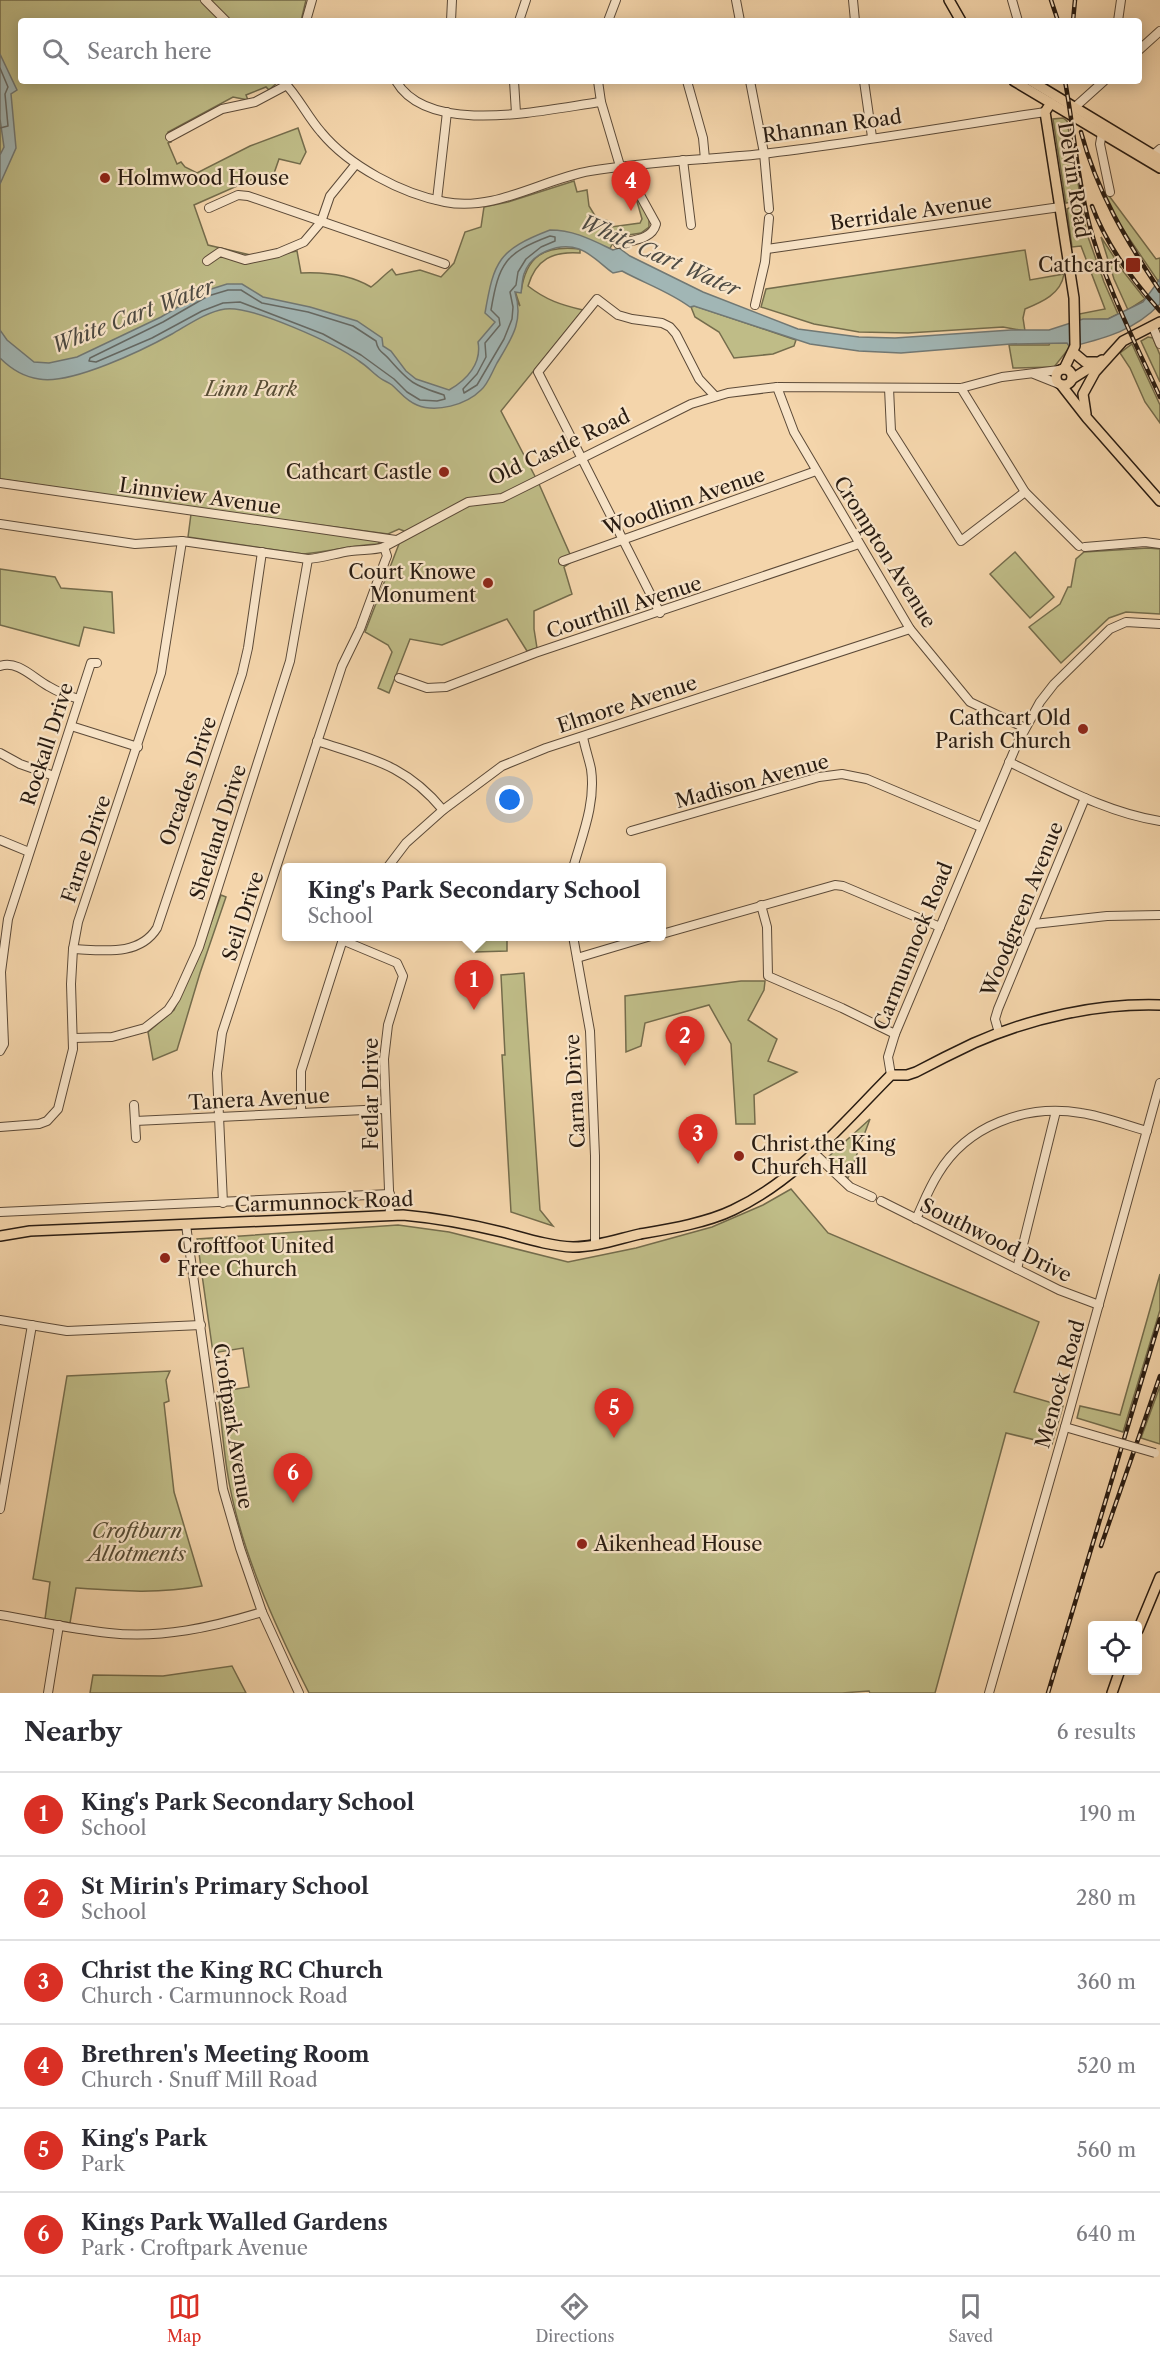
<!DOCTYPE html>
<meta charset="utf-8">
<style>
body{margin:0;font-family:"Libre Caslon Text",serif;background:#f7f7f7;color:#2b2b33}
.controls{position:absolute;right:18px;bottom:18px;display:grid;overflow:hidden;border-radius:6px;box-shadow:0 3px 15px #0003}
.controls button{width:54px;height:54px;display:grid;place-items:center;padding:0;border:0;border-bottom:2px solid #e1e1e2;background:#fff;color:#2b2b33;font:30px sans-serif}
.you{position:absolute;left:510px;top:800px;width:21px;height:21px;margin:-15px;border:4px solid #fff;border-radius:50%;background:#1a73e8;box-shadow:0 0 0 9px #1a73e833}
.badge{display:grid;place-items:center;width:39px;height:39px;border-radius:50%;background:#d93025;color:#fff;font-size:20px;font-weight:700}
.pin{position:absolute;translate:-50% -50px;filter:drop-shadow(0 2px 3px #0008)}
.pin::after{content:'';position:absolute;top:32px;width:21px;height:18px;background:inherit;clip-path:polygon(0 0,100% 0,50% 100%)}
.popup{position:absolute;left:282px;top:863px;width:384px;height:78px;box-sizing:border-box;display:grid;place-content:center;border-radius:6px;background:#fff;filter:drop-shadow(0 2px 4px #0005);font-size:20px;white-space:nowrap;color:#7c7c81}
.popup b{font-size:22px;color:#2b2b33}
.popup::after{content:'';position:absolute;left:50%;top:100%;margin-left:-12px;border:12px solid transparent;border-top-color:#fff}
.list{margin:0;padding:0;list-style:none}
h2{display:flex;justify-content:space-between;align-items:center;height:78px;margin:0;padding:0 24px;font-size:26px}
h2 small{font-size:20px;font-weight:400;color:#7c7c81}
.list li{display:grid;grid-template-columns:39px 1fr auto;gap:18px;align-items:center;box-sizing:border-box;height:84px;padding:0 24px;border-top:2px solid #e1e1e2}
.list b{display:block;font-size:22px;white-space:nowrap}
.list p{margin:0;font-size:20px;white-space:nowrap;color:#7c7c81}
.list em{font-size:20px;font-style:normal;color:#7c7c81}
.icon{flex:none;width:33px;height:33px;fill:none;stroke:currentColor;stroke-width:2;stroke-linecap:round;stroke-linejoin:round}
.map{position:relative;flex:none;width:1160px;height:1693px;overflow:hidden}
.search{position:absolute;background:#fff;box-shadow:0 3px 15px #0003;left:18px;right:18px;top:18px;height:66px;display:flex;align-items:center;gap:15px;box-sizing:border-box;padding:0 21px;border-radius:6px;color:#7c7c81;font-size:22px}
.sheet{height:582px;background:#fff}
nav{display:flex;justify-content:space-around;align-items:center;box-sizing:border-box;height:84px;border-top:2px solid #e1e1e2;background:#fff;font-size:16px;color:#7c7c81}
nav a{display:grid;justify-items:center;gap:3px}
nav .on{color:#d93025}
.map>svg:first-child{display:block}
.green{fill:#bfbc87;stroke:#746c4c;stroke-width:1.5}
.water{fill:#a1b6b5;stroke:#717874;stroke-width:1.5}
.lines{fill:none;stroke-linecap:round;stroke-linejoin:round}
.shore{stroke:#656964;stroke-width:1.5}
.minor-casing{stroke:#5c4a38;stroke-width:10}
.major-casing{stroke:#291c12;stroke-width:12}
.minor{stroke:#f8e4c8;stroke-width:8}
.major{stroke:#f4d5ab;stroke-width:9}
.rail-casing{stroke:#291c12;stroke-width:4.5}
.rail{stroke:#f8e4c8;stroke-width:2;stroke-dasharray:7;stroke-linecap:butt}
.minor-bridge-casing{stroke:#5c4a38;stroke-width:10;stroke-linecap:butt}
.minor-bridge{stroke:#f8e4c8;stroke-width:8}
.poi-dot{fill:#8f2418;stroke:#f8e4c8;stroke-width:2}
.labels{text-anchor:middle;stroke-width:4.5;stroke-linejoin:round;paint-order:stroke}
.street-label{font-size:20px;fill:#291c12;stroke:#f8e4c8}
.poi-label{font-size:20px;fill:#291c12;stroke:#f8e4c8;text-anchor:start}
.park-label{font-size:20px;font-style:italic;fill:#564c35;stroke:#f8e4c8}
.water-label{font-size:21px;font-style:italic;fill:#4d4a43;stroke:#f8e4c8}
</style>
<div class="map">
<svg width="1160" height="1693" viewBox="0 0 1160 1693">
<rect width="100%" height="100%" fill="#f4d5ab"/>
<filter id="stains"><feTurbulence type="fractalNoise" baseFrequency=".00333" numOctaves="4"/><feColorMatrix values="0 0 0 0 .2 0 0 0 0 .09 0 0 0 0 .02 0 0 0 .5 -.17"/></filter>
<radialGradient id="worn" r=".72"><stop offset=".6" stop-color="#630" stop-opacity="0"/><stop offset="1" stop-color="#630" stop-opacity=".3"/></radialGradient>
<g class="green">
<path d="M0 0H306L301 21H21V81H279L269 90 266 87 246 95 248 100 233 97 168 132 171 142 168 143 177 164 181 162 185 167 197 173 250 146 298 128 306 152 300 164 279 159 270 185 255 178 194 205 208 245 263 258 297 251 301 273C324 272 351 275 371 287 378 282 384 275 392 269L396 275 420 270 441 277 454 263 465 232 481 227 484 207 508 202 574 181 577 192 587 190 589 206 597 219 609 221 611 227 640 223 642 219 636 198 633 199 629 190 632 189 649 218V227L641 233 616 237 606 256 576 238 499 271 520 306 515 291 521 292C526 256 544 245 580 249V253C553 251 536 259 528 286 546 300 561 305 583 310L501 411 539 484 573 561 564 567 572 594 534 611V629L537 648 527 651 507 619 442 645 410 639 389 693 378 688 392 652 388 645 365 632 404 531 399 529 388 534 221 512 0 479Z"/>
<polygon points="1063,118 1067,121 1087,234 1104,282 1118,314 1108,319 1080,320 1079,314 1105,309 1081,246 1072,247 1067,209 1077,204 1076,201 1066,203 1053,119"/>
<polygon points="1104,193 1107,193 1156,259 1160,258 1160,279 1158,281 1112,213"/>
<polygon points="1101,237 1123,271 1145,299 1128,310 1114,279"/>
<path d="M1025 250 1030 280 1064 274C1061 294 1042 302 1025 309L1023 318 1025 331 1003 327 908 333 859 332 814 324 761 307 766 289Z"/>
<polygon points="695,306 796,340 794,346 773,354 734,358 719,332 695,317 691,307"/>
<polygon points="1148,337 1153,338 1160,355 1160,382 1141,341"/>
<polygon points="1050,343 1067,343 1070,347 1054,367 1013,368 1009,345 1049,345"/>
<polygon points="1132,344 1160,405 1160,423 1145,402 1130,368 1120,353"/>
<path d="M191 514 380 541 378 544C353 545 329 552 303 554L188 537Z"/>
<polygon points="1148,548 1160,549 1160,614 1126,612 1109,618 1061,663 1029,627 1060,604 1068,587 1071,587 1076,559 1084,552"/>
<polygon points="1015,552 1054,597 1030,618 990,574"/>
<polygon points="0,569 55,577 61,588 112,592 114,633 84,627 79,646 0,625"/>
<polygon points="221,895 226,897 200,973 177,1050 153,1060 148,1032 174,1010 200,954"/>
<polygon points="474,937 507,937 507,951 475,952"/>
<polygon points="524,973 540,1210 553,1226 511,1212 502,1055 505,1055 501,975"/>
<polygon points="741,981 765,981 764,990 748,1020 777,1039 768,1061 797,1072 754,1095 755,1124 736,1124 731,1044 709,1005 645,1023 641,1046 626,1052 625,996"/>
<polygon points="870,1119 848,1178 827,1158"/>
<path d="M791 1189 828 1233 1039 1322 1014 1392 1063 1406 1052 1444 1006 1433 935 1693H870L869 1691 842 1693H309C275 1626 238 1545 227 1470 223 1444 221 1418 218 1392L249 1387 243 1348 213 1353 197 1239 398 1225 449 1232 568 1262 636 1248 712 1227 763 1205Z"/>
<polygon points="1160,1274 1160,1310 1123,1432 1077,1418 1080,1406 1120,1415"/>
<path d="M170 1371 166 1380 169 1401 164 1403 174 1492 202 1586C160 1594 119 1591 76 1588L70 1623 45 1619 50 1582 33 1579 67 1376Z"/>
<polygon points="1160,1386 1160,1444 1141,1438"/>
<polygon points="232,1666 246,1693 90,1693 93,1675 163,1676"/>
</g>
<g class="water">
<polygon points="0,54 17,90 11,94 16,148 0,184 0,155 4,147 0,119"/>
<path d="M550 230C574 230 592 240 613 250L619 248 630 256 703 292 798 329 859 337 895 338 1011 330H1049L1083 319H1108L1143 302 1160 279V304C1134 331 1105 338 1070 347L1067 343 1011 344 901 353 859 351 810 344 694 306 690 307C670 292 644 283 622 271L613 273C603 266 591 253 579 249 559 242 531 253 524 274 522 280 522 287 521 293L515 292C524 321 512 338 497 363 492 372 488 384 481 390 466 405 436 413 417 405 406 401 400 392 392 385 388 382 384 381 380 378 373 373 367 366 359 361 336 344 251 305 225 309 206 312 188 325 172 334 143 350 71 385 39 379 24 377 11 369 0 358V330L7 340 34 362 49 363 77 357 161 317 205 291 227 284H242L263 297 310 307 357 321 382 338 383 346 391 351 406 371 416 379 449 390C467 380 482 363 478 342L495 322 485 313C494 261 498 250 550 230Z"/>
</g>
<g class="lines">
<g class="shore">
<polyline points="0,68 8,87 5,94 8,126 0,128"/>
<path d="M550 236 555 237V241L541 247 526 259 518 272 516 285 510 292 513 307 512 319 504 339 477 385 464 393 463 389 477 374 486 357 485 343 500 325 499 318 491 310C499 263 505 253 550 236Z"/>
<path d="M228 290H241L262 303 308 312 353 326 376 341C378 352 383 352 389 359 410 383 413 385 444 395L445 399 437 401 420 400 407 392 394 379 361 355 323 334 240 302 223 303 202 311 152 338 96 362 89 361 90 358 163 322 208 296Z"/>
</g>
<defs>
<g id="minor">
<polyline points="205,0 226,21"/>
<polyline points="736,0 740,21"/>
<polyline points="853,0 855,21"/>
<polyline points="1012,0 1018,21"/>
<polyline points="306,21 312,0"/>
<polyline points="451,21 452,0"/>
<polyline points="519,21 526,0"/>
<polyline points="608,21 616,0"/>
<polyline points="1118,21 1121,0"/>
<polyline points="1139,50 1160,31"/>
<path d="M283 81C298 96 307 116 321 132 349 166 402 194 445 202 495 212 543 179 590 171 647 161 705 160 762 154 856 143 951 126 1045 112"/>
<path d="M396 81C429 138 547 109 601 102"/>
<polyline points="514,81 516,113"/>
<polyline points="598,81 601,102 620,166"/>
<polyline points="687,81 703,138 705,159"/>
<polyline points="750,81 764,153 769,209"/>
<polyline points="864,81 872,137"/>
<polyline points="1074,108 1104,81"/>
<polyline points="1102,133 1100,144 1110,192"/>
<polyline points="170,137 222,109 255,102 287,85"/>
<polyline points="1153,155 1160,149"/>
<polyline points="683,160 691,225"/>
<polyline points="437,200 447,112"/>
<polyline points="209,208 238,195 248,196 445,264"/>
<path d="M618 244C632 240 652 240 656 224L624 166"/>
<polyline points="767,249 1060,207"/>
<polyline points="207,261 220,252 245,260 278,253 304,242 321,222 330,196 356,164"/>
<polyline points="755,305 765,262 769,218"/>
<polyline points="1153,327 1160,344"/>
<polyline points="1034,374 1059,384"/>
<polyline points="777,387 794,432 910,629 970,702 1025,728"/>
<polyline points="889,388 891,431 961,541 1025,492"/>
<polyline points="961,388 1025,492 1079,546"/>
<polyline points="0,483 396,540"/>
<path d="M0 524 135 544 182 541 308 559C323 558 336 553 351 551 362 549 373 551 384 547L468 502 502 498 691 404 728 393 777 387 961 388 1002 377 1059 370"/>
<polyline points="1085,547 1145,542 1160,544"/>
<polyline points="563,561 816,471"/>
<polyline points="660,613 538,372 597,299 618,315 632,319 662,323 670,327 676,334 699,379 715,396"/>
<path d="M0 666C18 660 33 678 48 686 58 692 68 696 79 699"/>
<polyline points="399,678 427,688 446,687 535,653 859,544"/>
<polyline points="71,726 138,747"/>
<path d="M317 741C371 759 405 764 443 810"/>
<polyline points="0,753 20,764 54,776"/>
<path d="M1009 762C1058 785 1107 813 1160 821"/>
<polyline points="631,831 819,777 842,774 867,779 981,827"/>
<polyline points="0,840 29,852"/>
<polyline points="387,868 406,843 443,810 502,766 546,748 910,629"/>
<path d="M573 868C582 836 596 803 591 769 589 759 585 748 583 737"/>
<polyline points="761,905 767,927 768,976 842,1008 895,1034"/>
<polyline points="1034,924 1107,916 1160,915"/>
<polyline points="662,934 835,885 843,886 940,927"/>
<polyline points="573,936 590,1031 595,1156 595,1244"/>
<polyline points="342,940 397,963 403,976 388,1025 384,1059 390,1216"/>
<path d="M73 949C102 950 139 957 157 928L242 674 248 648 262 552"/>
<polyline points="577,958 651,936"/>
<polyline points="999,1033 995,1019 998,1009 1085,798"/>
<polyline points="74,1038 112,1037 145,1028 168,1010 176,998 199,947 290,661 308,559"/>
<polyline points="0,1051 4,1044 1,972 8,919 91,663 97,663"/>
<polyline points="891,1075 888,1057 895,1034 1017,744 1040,702 1054,684 1110,629 1126,622 1160,624"/>
<polyline points="134,1105 136,1138"/>
<polyline points="301,1113 301,1071 344,936"/>
<polyline points="135,1121 385,1109"/>
<polyline points="0,1127 39,1124 47,1121 58,1109 73,1049 71,984 73,949 78,922 161,673 182,541"/>
<polyline points="814,1153 850,1187 872,1197"/>
<polyline points="881,1201 1059,1290 1099,1305"/>
<polyline points="223,1203 217,1073 222,1033 342,666 360,629 385,561 387,556 384,547"/>
<polyline points="0,1212 390,1194"/>
<path d="M916 1219C923 1204 929 1188 938 1174 967 1125 1026 1104 1081 1113 1103 1116 1125 1125 1147 1131"/>
<polyline points="186,1225 223,1489 240,1548 262,1612 299,1693"/>
<polyline points="1017,1269 1056,1111"/>
<polyline points="0,1320 67,1331 201,1325"/>
<polyline points="1065,1427 1103,1438"/>
<polyline points="0,1509 32,1325"/>
<path d="M0 1615C36 1621 72 1629 109 1633 161 1639 213 1627 262 1612"/>
<polyline points="48,1693 59,1625"/>
<polyline points="989,1693 1065,1427 1160,1083"/>
</g>
<g id="major">
<polyline points="949,0 961,21"/>
<polyline points="1014,81 1160,168"/>
<polyline points="1031,81 1160,159"/>
<polyline points="1051,103 1045,112 1074,298 1075,346 1064,369"/>
<polyline points="1073,352 1085,362 1096,362"/>
<circle cx="1064" cy="377" r="8"/>
<polyline points="1072,379 1102,360"/>
<polyline points="1062,386 1087,418 1160,501"/>
<polyline points="1086,414 1083,394 1095,372 1123,341 1160,322"/>
<path d="M0 1236 30 1231 403 1215C436 1218 469 1224 502 1232 525 1238 549 1246 573 1247 596 1247 618 1239 640 1234 669 1229 706 1223 733 1210 797 1180 842 1124 891 1075H907L916 1072C935 1062 955 1052 974 1043 1031 1018 1098 1003 1160 1005"/>
<polyline points="1138,1630 1160,1577"/>
<polyline points="1112,1693 1120,1670"/>
</g>
</defs>
<use href="#minor" class="minor-casing"/>
<use href="#major" class="major-casing"/>
<use href="#minor" class="minor"/>
<use href="#major" class="major"/>
<defs>
<g id="rail">
<polyline points="1051,0 1058,21"/>
<polyline points="1073,21 1075,0"/>
<path d="M1065 81C1074 129 1077 179 1090 227 1106 286 1135 342 1160 397"/>
<path d="M1081 132C1097 192 1126 240 1160 291"/>
<path d="M1092 206C1107 246 1132 280 1160 311"/>
<polyline points="1101,1546 1160,1376"/>
<polyline points="1048,1693 1160,1319"/>
</g>
</defs>
<use href="#rail" class="rail-casing"/>
<use href="#rail" class="rail"/>
<defs>
<polyline id="minor-bridge" points="1103,1438 1155,1453"/>
</defs>
<use href="#minor-bridge" class="minor-bridge-casing"/>
<use href="#minor-bridge" class="minor-bridge"/>
</g>
<g class="poi-dot">
<circle cx="105" cy="178" r="6"/>
<rect x="1125" y="257" width="16" height="16" rx="3"/>
<circle cx="444" cy="472" r="6"/>
<circle cx="488" cy="583" r="6"/>
<circle cx="1083" cy="729" r="6"/>
<circle cx="739" cy="1156" r="6"/>
<circle cx="165" cy="1258" r="6"/>
<circle cx="582" cy="1544" r="6"/>
</g>
<g class="labels">
<g class="street-label">
<text transform="translate(832 126) rotate(-8)" y="7">Rhannan Road</text>
<text transform="translate(1074 180) rotate(81)" y="7">Delvin Road</text>
<text transform="translate(911 212) rotate(-8)" y="7">Berridale Avenue</text>
<text transform="translate(559 447) rotate(-25)" y="7">Old Castle Road</text>
<text transform="translate(200 496) rotate(8)" y="7">Linnview Avenue</text>
<text transform="translate(684 501) rotate(-19)" y="7">Woodlinn Avenue</text>
<text transform="translate(885 552) rotate(58)" y="7">Crompton Avenue</text>
<text transform="translate(624 607) rotate(-18)" y="7">Courthill Avenue</text>
<text transform="translate(627 704) rotate(-18)" y="7">Elmore Avenue</text>
<text transform="translate(47 744) rotate(-72)" y="7">Rockall Drive</text>
<text transform="translate(188 781) rotate(-71)" y="7">Orcades Drive</text>
<text transform="translate(752 781) rotate(-15)" y="7">Madison Avenue</text>
<text transform="translate(218 832) rotate(-72)" y="7">Shetland Drive</text>
<text transform="translate(86 849) rotate(-71)" y="7">Farne Drive</text>
<text transform="translate(1022 909) rotate(-68)" y="7">Woodgreen Avenue</text>
<text transform="translate(243 916) rotate(-72)" y="7">Seil Drive</text>
<text transform="translate(913 946) rotate(-68)" y="7">Carmunnock Road</text>
<text transform="translate(575 1091) rotate(-93)" y="7">Carna Drive</text>
<text transform="translate(371 1094) rotate(-90)" y="7">Fetlar Drive</text>
<text transform="translate(259 1099) rotate(-3)" y="7">Tanera Avenue</text>
<text transform="translate(324 1202) rotate(-2)" y="7">Carmunnock Road</text>
<text transform="translate(996 1240) rotate(26)" y="7">Southwood Drive</text>
<text transform="translate(1060 1384) rotate(-74)" y="7">Menock Road</text>
<text transform="translate(233 1426) rotate(81)" y="7">Croftpark Avenue</text>
</g>
<g class="poi-label">
<text x="117" y="185">Holmwood House</text>
<text x="1120" y="272" text-anchor="end">Cathcart</text>
<text x="432" y="479" text-anchor="end">Cathcart Castle</text>
<text x="476" y="579" text-anchor="end">Court Knowe<tspan x="476" dy="23">Monument</tspan></text>
<text x="1071" y="725" text-anchor="end">Cathcart Old<tspan x="1071" dy="23">Parish Church</tspan></text>
<text x="751" y="1151">Christ the King<tspan x="751" dy="23">Church Hall</tspan></text>
<text x="177" y="1253">Croftfoot United<tspan x="177" dy="23">Free Church</tspan></text>
<text x="594" y="1551">Aikenhead House</text>
</g>
<g class="park-label">
<text x="251" y="396">Linn Park</text>
<text x="137" y="1538">Croftburn<tspan x="137" dy="23">Allotments</tspan></text>
</g>
<g class="water-label">
<text transform="translate(660 256) rotate(24)" y="7">White Cart Water</text>
<text transform="translate(133 316) rotate(-21)" y="7">White Cart Water</text>
</g>
</g>
<rect width="100%" height="100%" filter="url(#stains)"/>
<rect width="100%" height="100%" fill="url(#worn)"/>
</svg>
<div class="controls">
<button><svg class="icon" aria-label="locate" viewBox="0 0 24 24"><circle cx="12" cy="12" r="6"/><path d="M12 2v4M12 18v4M2 12h4M18 12h4"/></svg></button>
</div>
<div class="you"></div>
<div class="pin badge" style="left:474px;top:1010px">1</div>
<div class="popup"><b>King's Park Secondary School</b>School</div>
<div class="pin badge" style="left:685px;top:1066px">2</div>
<div class="pin badge" style="left:698px;top:1164px">3</div>
<div class="pin badge" style="left:631px;top:211px">4</div>
<div class="pin badge" style="left:614px;top:1438px">5</div>
<div class="pin badge" style="left:293px;top:1503px">6</div>
<div class="search"><svg class="icon" aria-label="search" viewBox="0 0 24 24"><circle cx="10" cy="10" r="6"/><path d="M15 15l6 6"/></svg>Search here</div>
</div>
<section class="sheet">
<h2>Nearby<small>6 results</small></h2>
<ul class="list">
<li><span class="badge">1</span><div><b>King's Park Secondary School</b><p>School</p></div><em>190 m</em></li>
<li><span class="badge">2</span><div><b>St Mirin's Primary School</b><p>School</p></div><em>280 m</em></li>
<li><span class="badge">3</span><div><b>Christ the King RC Church</b><p>Church · Carmunnock Road</p></div><em>360 m</em></li>
<li><span class="badge">4</span><div><b>Brethren's Meeting Room</b><p>Church · Snuff Mill Road</p></div><em>520 m</em></li>
<li><span class="badge">5</span><div><b>King's Park</b><p>Park</p></div><em>560 m</em></li>
<li><span class="badge">6</span><div><b>Kings Park Walled Gardens</b><p>Park · Croftpark Avenue</p></div><em>640 m</em></li>
</ul>
</section>
<nav>
<a class="on"><svg class="icon" aria-label="map" viewBox="0 0 24 24"><path d="M3 6l6-2 6 2 6-2v14l-6 2-6-2-6 2zM9 4v14M15 6v14"/></svg>Map</a>
<a><svg class="icon" aria-label="directions" viewBox="0 0 24 24"><path d="M12 3l9 9-9 9-9-9zM9 14v-3h6M13 9l2 2-2 2"/></svg>Directions</a>
<a><svg class="icon" aria-label="saved" viewBox="0 0 24 24"><path d="M7 4h10v16l-5-4-5 4z"/></svg>Saved</a>
</nav>
